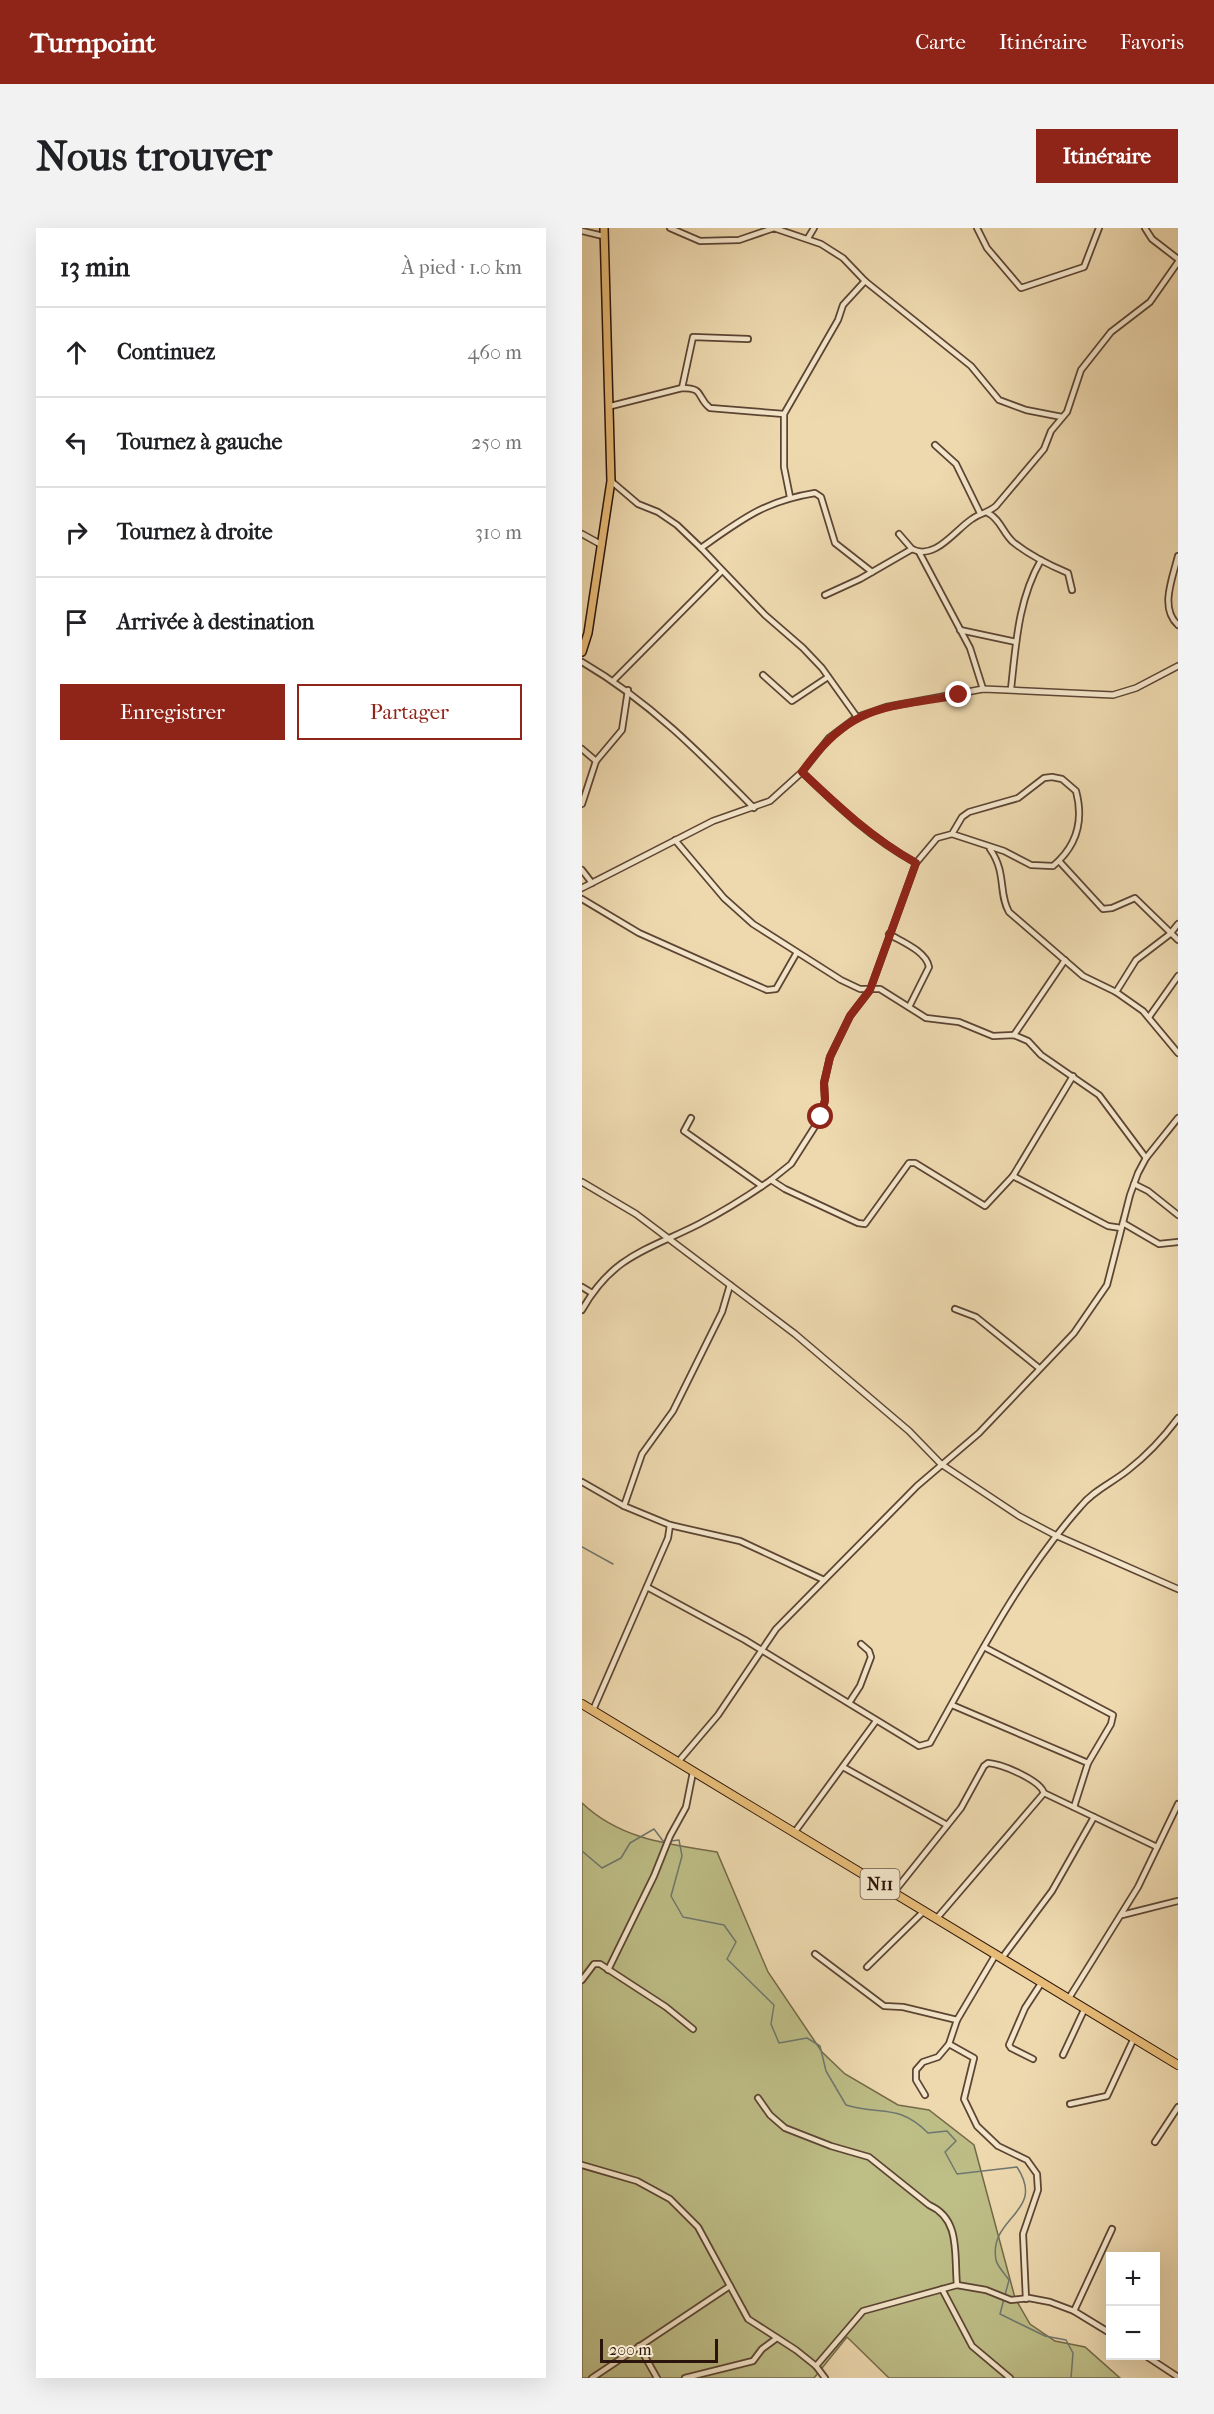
<!DOCTYPE html>
<html lang="fr">
<meta charset="utf-8">
<style>
body{margin:0;font-family:"IM FELL French Canon",serif;background:#f2f2f2;color:#202124}
.controls{position:absolute;right:18px;bottom:18px;display:grid;overflow:hidden;border-radius:0px;box-shadow:0 6px 24px #0002}
.controls button{width:54px;height:54px;display:grid;place-items:center;padding:0;border:0;border-bottom:2px solid #e0e0e0;background:#fff;color:#202124;font:30px sans-serif}
.scale{position:absolute;left:18px;bottom:15px;width:118px;box-sizing:border-box;padding-left:6px;border:3px solid #2b140b;border-top:0;font-size:16px;line-height:21px;white-space:nowrap;color:#2b140b;-webkit-text-stroke:4px #f4e6cb;paint-order:stroke}
.stop{position:absolute;width:18px;height:18px;margin:-14px;border:4px solid #8f2418;border-radius:50%;background:#fff}
.stop.end{background:#8f2418;border-color:#fff;box-shadow:0 2px 6px #0008}
.list{margin:0;padding:0;list-style:none}
h2{display:flex;justify-content:space-between;align-items:center;height:78px;margin:0;padding:0 24px;font-size:26px}
h2 small{font-size:20px;font-weight:400;color:#757577}
.list li{display:grid;grid-template-columns:39px 1fr auto;gap:18px;align-items:center;box-sizing:border-box;height:90px;padding:0 24px;border-top:2px solid #e0e0e0}
.list b{display:block;font-size:22px;white-space:nowrap}
.list em{font-size:20px;font-style:normal;color:#757577}
.actions{display:flex;gap:12px;padding:18px 24px}
.actions a{flex:1;padding:14px 0;border:2px solid #8f2418;border-radius:0px;text-align:center;font-size:21px;color:#8f2418}
.actions .main{background:#8f2418;color:#fff}
.icon{flex:none;width:33px;height:33px;fill:none;stroke:currentColor;stroke-width:2;stroke-linecap:round;stroke-linejoin:round}
.map{position:relative;flex:none;width:596px;height:2150px;overflow:hidden;border-radius:0px}
header{display:flex;align-items:center;gap:36px;box-sizing:border-box;height:84px;padding:0 30px;background:#8f2418;color:#fff}
header strong{font-size:28px}
nav{display:flex;gap:33px;margin-inline-start:auto;font-size:21px}
.intro{display:flex;align-items:center;justify-content:space-between;box-sizing:border-box;height:144px;padding:0 36px}
h1{margin:0;font-size:42px}
.button{padding:15px 27px;border-radius:0px;background:#8f2418;color:#fff;font-size:21px;font-weight:700}
main{display:flex;gap:36px;padding:0 36px}
aside{flex:1;background:#fff;border-radius:0px;box-shadow:0 6px 24px #0002}
.map>svg:first-child{display:block}
.green{fill:#bebe87;stroke:#746949;stroke-width:1.5}
.lines{fill:none;stroke-linecap:round;stroke-linejoin:round}
.stream{stroke:#6e776f;stroke-width:1.5}
.minor-casing{stroke:#5c4534;stroke-width:8}
.tertiary-casing{stroke:#5c4534;stroke-width:8}
.primary-casing{stroke:#2b140b;stroke-width:10}
.trunk-casing{stroke:#2b140b;stroke-width:10}
.minor{stroke:#f4e6cb;stroke-width:4.5}
.tertiary{stroke:#f4e6cb;stroke-width:5}
.primary{stroke:#e7bc78;stroke-width:7}
.trunk{stroke:#e7bc78;stroke-width:8}
.route{stroke:#8f2418;stroke-width:8}
.labels{text-anchor:middle;stroke-width:4.5;stroke-linejoin:round;paint-order:stroke}
.shield{fill:#f4e6cb;stroke:#675345;stroke-width:1.5}
.shield-label{font-size:18px;font-weight:bold;fill:#2b140b}
</style>
<header>
<strong>Turnpoint</strong>
<nav><a>Carte</a><a>Itinéraire</a><a>Favoris</a></nav>
</header>
<div class="intro"><h1>Nous trouver</h1><a class="button">Itinéraire</a></div>
<main>
<aside>
<h2>13 min<small>À pied · 1.0 km</small></h2>
<ul class="list">
<li><svg class="icon" aria-label="ahead" viewBox="0 0 24 24"><path d="M12 20V5M6 11l6-6 6 6"/></svg><div><b>Continuez</b></div><em>460 m</em></li>
<li><svg class="icon" aria-label="left" viewBox="0 0 24 24"><path d="M17 20v-9H6M10 6l-5 5 5 5"/></svg><div><b>Tournez à gauche</b></div><em>250 m</em></li>
<li><svg class="icon" aria-label="right" viewBox="0 0 24 24"><path d="M7 20v-9h11M14 6l5 5-5 5"/></svg><div><b>Tournez à droite</b></div><em>310 m</em></li>
<li><svg class="icon" aria-label="arrive" viewBox="0 0 24 24"><path d="M6 21V4h12l-3 4 3 4H6"/></svg><div><b>Arrivée à destination</b></div></li>
</ul>
<div class="actions"><a class="main">Enregistrer</a><a>Partager</a></div>
</aside>
<div class="map">
<svg width="596" height="2150" viewBox="0 0 596 2150">
<rect width="100%" height="100%" fill="#eed9af"/>
<filter id="stains"><feTurbulence type="fractalNoise" baseFrequency=".00333" numOctaves="4"/><feColorMatrix values="0 0 0 0 .2 0 0 0 0 .09 0 0 0 0 .02 0 0 0 .5 -.17"/></filter>
<radialGradient id="worn" r=".72"><stop offset=".6" stop-color="#630" stop-opacity="0"/><stop offset="1" stop-color="#630" stop-opacity=".3"/></radialGradient>
<path class="green" d="M0 1575C38 1611 85 1616 135 1624L186 1744 240 1824 263 1846 316 1877 347 1882 392 1917 433 2070 448 2096 473 2113 503 2119 538 2150H307L265 2109 232 2150H0Z"/>
<g class="lines">
<g class="stream">
<polyline points="0,1319 31,1336"/>
<path d="M89 1613 97 1612 100 1628 89 1668 101 1689 142 1697 154 1714 145 1731 192 1777 189 1796 197 1815 225 1810 238 1818 244 1843 264 1877C299 1888 316 1875 346 1905L365 1903 374 1913 363 1924 375 1946 435 1939C465 1985 406 1988 414 2032 415 2038 423 2046 427 2052L418 2086 463 2108 484 2112 491 2125 489 2150"/>
<polyline points="0,1623 20,1640 39,1630 48,1615 72,1601 81,1613 84,1613"/>
</g>
<defs>
<g id="minor">
<polyline points="88,0 118,13 157,12 192,0 239,16 261,30 283,53 389,138 417,172 444,182 480,189"/>
<polyline points="395,0 405,20 439,60 502,39 517,0"/>
<polyline points="563,0 570,11 596,31"/>
<polyline points="0,3 21,8"/>
<polyline points="226,10 232,0"/>
<polyline points="100,160 111,109 166,111"/>
<path d="M29 178 100 160C123 160 114 169 128 180L202 186"/>
<polyline points="353,217 374,236 398,285"/>
<polyline points="29,253 56,276 76,284 95,297 119,320 183,387 221,420 240,440 275,489"/>
<polyline points="208,269 202,239 202,186 256,92 261,77 283,53"/>
<path d="M406 285C418 291 421 305 431 314 447 327 467 337 486 345L490 362"/>
<polyline points="317,306 330,321"/>
<path d="M119 320C160 291 183 273 233 265L239 269 253 315 290 344"/>
<polyline points="337,324 388,420 401,461"/>
<path d="M596 328C591 349 577 380 596 397"/>
<path d="M243 367 278 351 330 321C353 333 373 302 390 291 398 285 406 285 414 278L462 221 469 203 485 184 499 142 529 104 568 74 596 34"/>
<polyline points="378,402 434,414"/>
<path d="M0 434C67 473 118 525 172 580"/>
<polyline points="181,447 210,473 246,449"/>
<polyline points="32,452 140,343"/>
<path d="M429 461C434 416 436 372 459 332"/>
<polyline points="0,521 14,533"/>
<polyline points="0,576 14,533 40,502 46,462"/>
<polyline points="93,612 142,670 171,696 259,752 278,761 298,761 344,790 377,794 411,808 432,807 446,813 459,827 517,867 564,930"/>
<path d="M408 621C425 645 416 665 427 684L501 748 534 764 561 783 596 825"/>
<polyline points="477,633 521,681 530,680 553,670 596,712"/>
<path d="M334 635 355 610 370 606 422 623 449 637 471 638C495 618 502 593 494 563L480 551 470 549 462 550 436 570 387 584 380 589 370 606"/>
<polyline points="0,642 10,655"/>
<polyline points="0,671 57,705 185,762 194,761 214,726"/>
<path d="M307 706C320 714 344 723 347 739L327 779"/>
<polyline points="534,764 554,732 588,706 596,696"/>
<polyline points="567,789 596,748"/>
<polyline points="432,807 483,732"/>
<polyline points="109,890 102,903 180,958"/>
<polyline points="431,948 491,848"/>
<path d="M189 952 209 936 239 889 243 872 242 855 248 829 268 788 288 762 334 635C289 610 257 580 220 544"/>
<polyline points="552,956 566,963 596,987"/>
<polyline points="541,995 577,1016 596,1014"/>
<polyline points="0,1059 10,1065"/>
<polyline points="373,1081 394,1089 457,1140"/>
<path d="M0 1082C31 1027 66 1022 117 996 142 983 166 968 189 952L203 961 276 995 283 996 327 935H333L403 978 431 948 526 998 539 1000"/>
<polyline points="0,1254 42,1278 88,1297 158,1313 242,1352"/>
<polyline points="42,1278 60,1226 91,1183 140,1084 148,1057"/>
<path d="M65 1359 163 1412 337 1518 348 1515C394 1433 436 1349 499 1278 512 1262 530 1255 546 1242 565 1227 582 1209 596 1190"/>
<polyline points="402,1419 531,1487 529,1496 506,1535 492,1579"/>
<polyline points="267,1475 278,1458 289,1429 287,1423 279,1416"/>
<polyline points="370,1477 506,1535"/>
<polyline points="11,1482 86,1310 88,1297"/>
<polyline points="96,1534 136,1487 194,1401 335,1258 397,1205 492,1105 525,1057 548,967 556,945 564,930 596,890"/>
<polyline points="261,1539 365,1597"/>
<polyline points="212,1605 294,1493"/>
<path d="M312 1664 379 1580 402 1538 406 1535C420 1536 458 1552 462 1565L575 1619"/>
<polyline points="540,1687 596,1673"/>
<polyline points="355,1690 462,1565"/>
<polyline points="233,1726 302,1778 321,1779 375,1792 414,1726"/>
<polyline points="420,1730 470,1663 512,1589"/>
<polyline points="285,1739 342,1683"/>
<polyline points="26,1742 72,1648 88,1608 104,1579 111,1544"/>
<polyline points="0,1752 12,1736 18,1736 84,1779 111,1801"/>
<polyline points="487,1770 556,1659 596,1576"/>
<polyline points="375,1792 367,1816 392,1830 382,1871 395,1898 416,1918 445,1932 455,1946 456,1962 441,2006 444,2071"/>
<polyline points="481,1827 503,1780"/>
<polyline points="451,1831 429,1820 427,1817 443,1780 460,1754"/>
<polyline points="343,1867 334,1852 334,1842 341,1834 356,1829 367,1816"/>
<path d="M176 1870 188 1887 203 1900 249 1918 287 1929 347 1977C379 1991 372 2026 375 2057"/>
<polyline points="488,1876 525,1868 552,1810"/>
<polyline points="573,1914 596,1879"/>
<polyline points="0,1937 55,1953 88,1971 116,1999 166,2091 214,2122 234,2138 243,2150"/>
<polyline points="360,2061 390,2118 428,2150"/>
<polyline points="492,2083 530,2001"/>
<polyline points="57,2118 75,2150"/>
<polyline points="564,2128 596,2149"/>
<polyline points="234,2138 281,2083 375,2057 404,2062 429,2072 447,2070 468,2074 492,2083 528,2105"/>
<polyline points="10,2150 148,2058"/>
<polyline points="103,2150 171,2133 180,2121 195,2110"/>
</g>
<g id="tertiary">
<polyline points="0,306 20,317"/>
<polyline points="0,660 131,593 188,573 220,544 247,510 275,489 304,479 401,461 531,467 554,460 596,438"/>
<polyline points="0,954 54,986 213,1106 327,1203 359,1236 437,1288 473,1307 596,1361"/>
</g>
<polyline id="primary" points="0,424 6,405 29,253 22,0"/>
<polyline id="trunk" points="0,1476 596,1837"/>
</defs>
<use href="#minor" class="minor-casing"/>
<use href="#tertiary" class="tertiary-casing"/>
<use href="#primary" class="primary-casing"/>
<use href="#trunk" class="trunk-casing"/>
<use href="#minor" class="minor"/>
<use href="#tertiary" class="tertiary"/>
<use href="#primary" class="primary"/>
<use href="#trunk" class="trunk"/>
</g>
<g class="lines">
<path class="route" d="M239 889 243 872 242 855 248 829 268 788 288 762 334 635C290 610 257 579 220 544 268 476 302 480 377 467"/>
</g>
<g class="labels">
<rect class="shield" x="278.5" y="1641" width="39" height="30" rx="4.5"/>
<g class="shield-label">
<text x="298" y="1662">N11</text>
</g>
</g>
<rect width="100%" height="100%" filter="url(#stains)"/>
<rect width="100%" height="100%" fill="url(#worn)"/>
</svg>
<div class="controls">
<button>+</button>
<button>−</button>
</div>
<div class="scale">200 m</div>
<div class="stop" style="left:239px;top:889px"></div>
<div class="stop end" style="left:377px;top:467px"></div>
</div>
</main>
